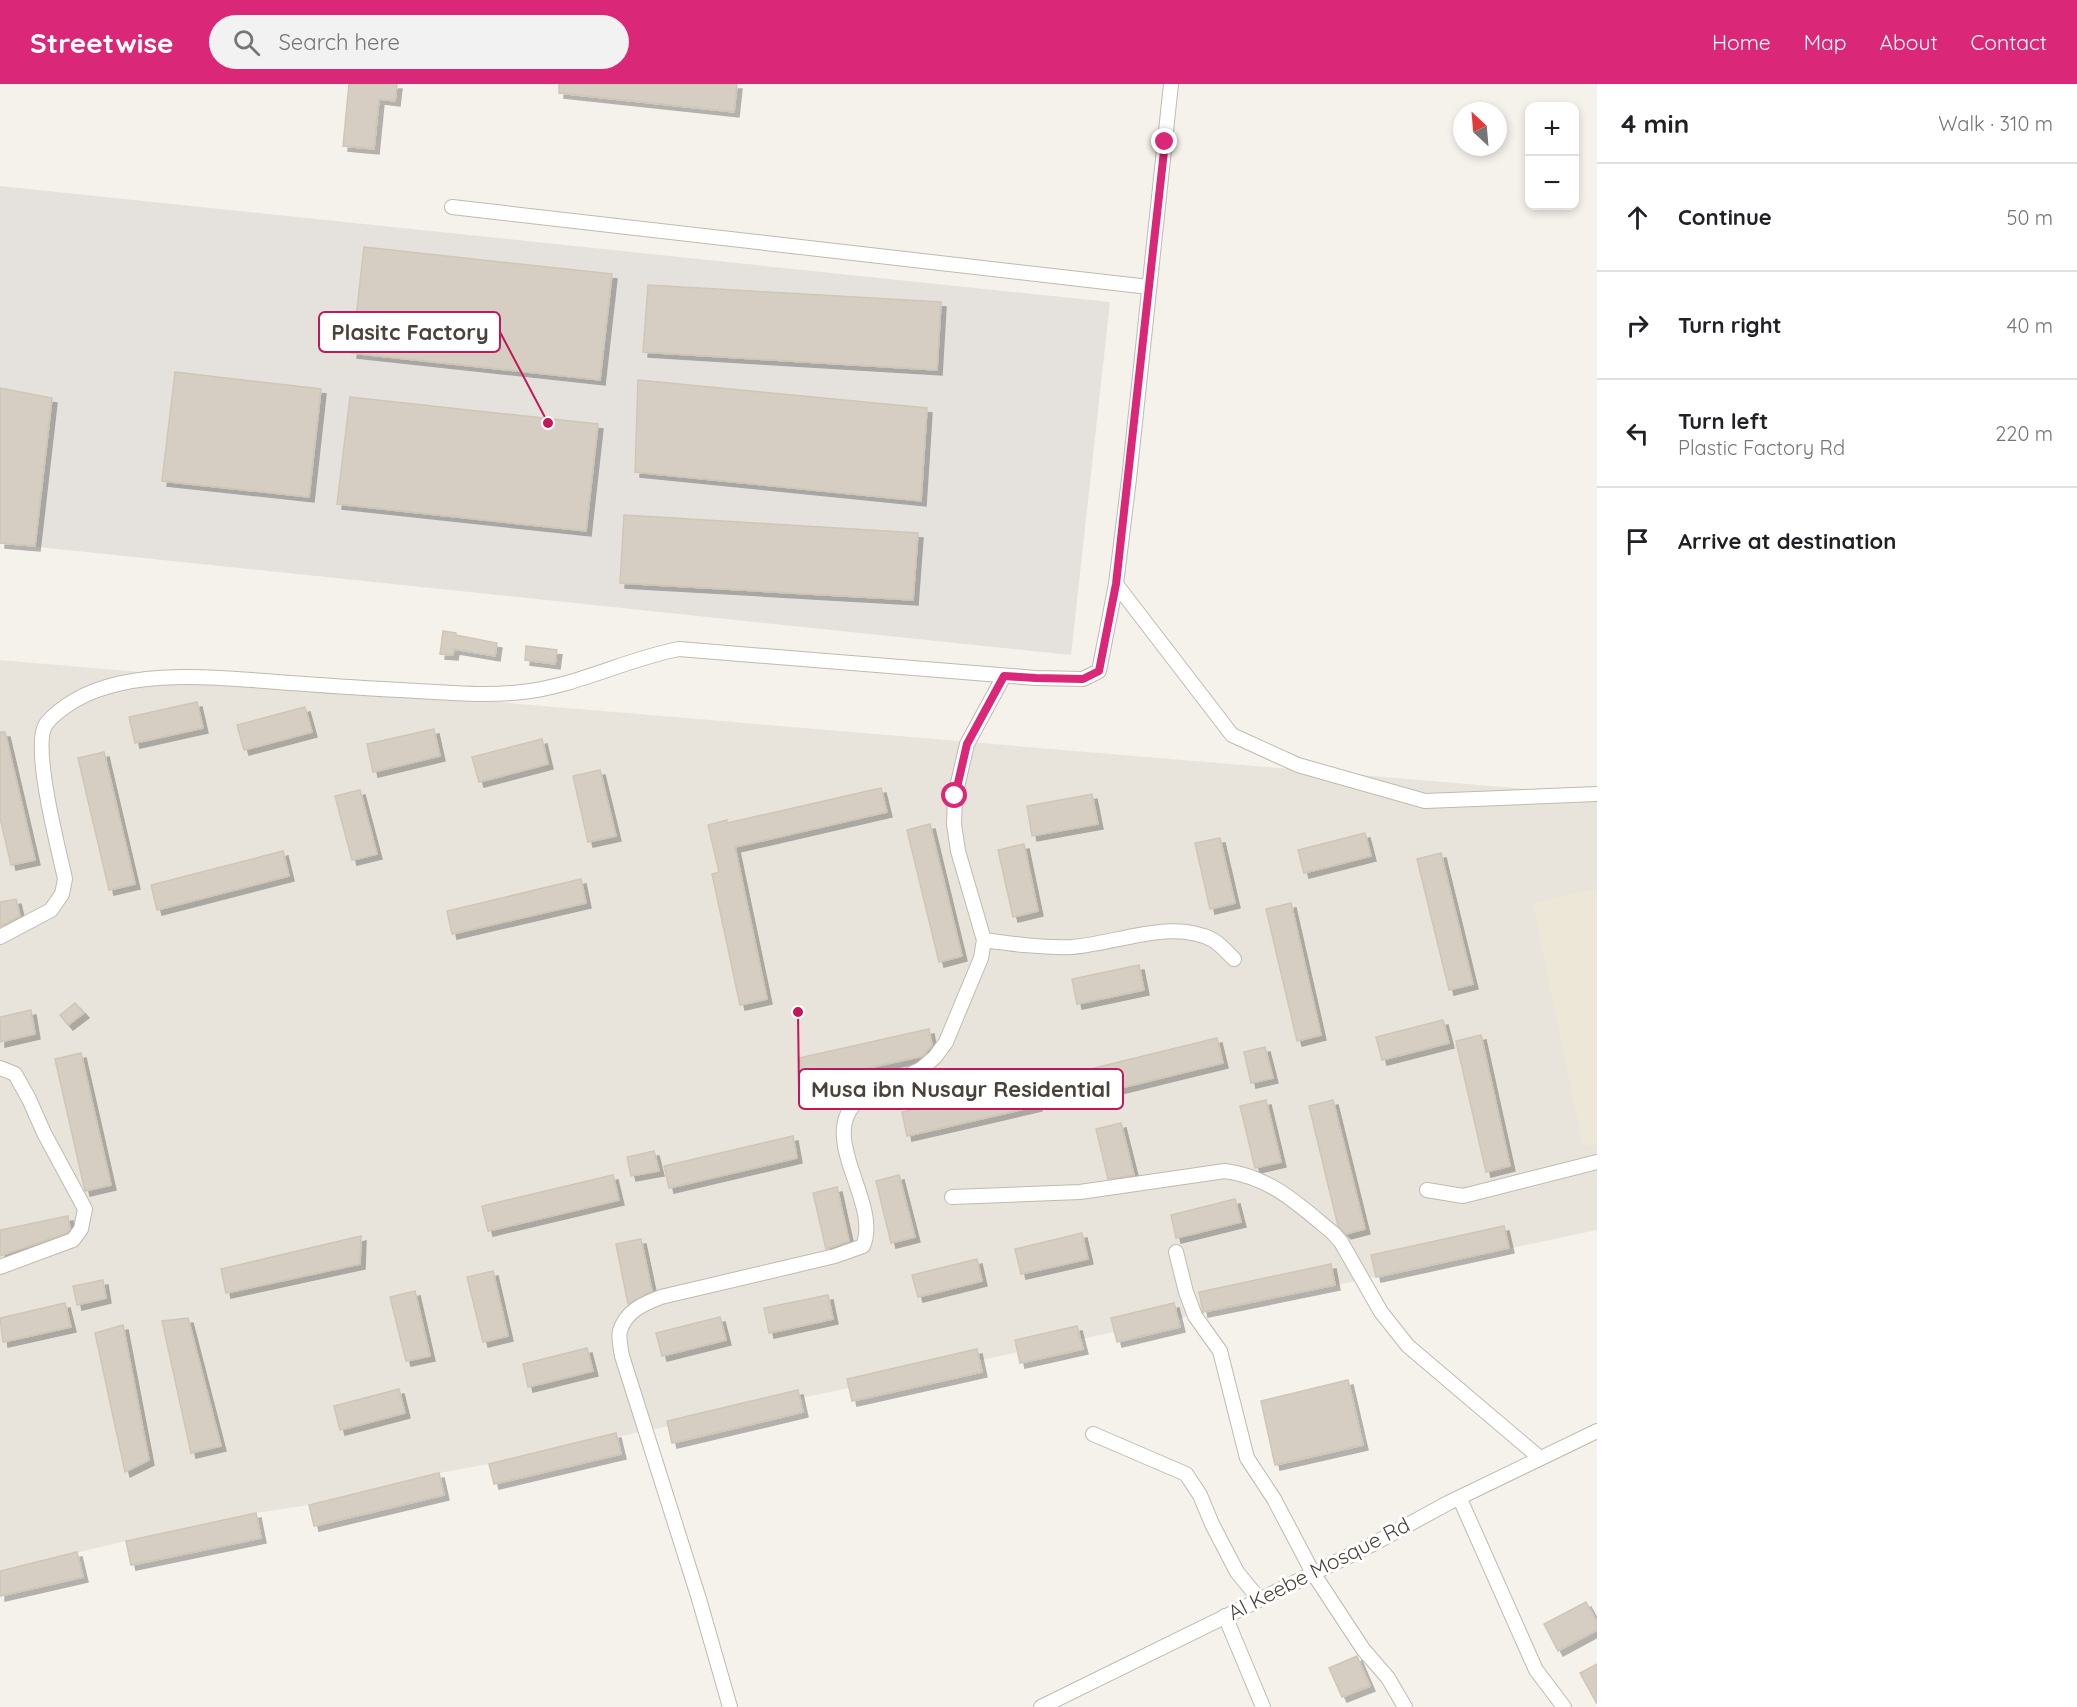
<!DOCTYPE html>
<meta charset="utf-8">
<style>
body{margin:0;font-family:Quicksand,sans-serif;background:#f2f2f2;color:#202124}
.controls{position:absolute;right:18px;top:18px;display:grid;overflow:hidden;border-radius:12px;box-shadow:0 3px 9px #0003}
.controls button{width:54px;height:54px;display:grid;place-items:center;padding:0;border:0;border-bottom:2px solid #e0e0e0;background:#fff;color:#202124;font:30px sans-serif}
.compass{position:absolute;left:1453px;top:18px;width:54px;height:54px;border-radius:50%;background:#fff;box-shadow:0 3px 9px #0003;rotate:334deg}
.stop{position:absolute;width:18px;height:18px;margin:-14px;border:4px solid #db2777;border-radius:50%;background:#fff}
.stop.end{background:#db2777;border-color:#fff;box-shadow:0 2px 6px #0008}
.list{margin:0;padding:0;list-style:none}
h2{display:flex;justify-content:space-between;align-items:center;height:78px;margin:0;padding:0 24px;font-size:26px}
h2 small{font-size:20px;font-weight:400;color:#757577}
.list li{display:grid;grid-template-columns:39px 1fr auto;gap:18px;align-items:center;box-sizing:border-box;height:108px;padding:0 24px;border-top:2px solid #e0e0e0}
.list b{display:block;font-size:22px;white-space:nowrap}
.list p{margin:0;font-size:20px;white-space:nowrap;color:#757577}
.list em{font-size:20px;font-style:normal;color:#757577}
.icon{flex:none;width:33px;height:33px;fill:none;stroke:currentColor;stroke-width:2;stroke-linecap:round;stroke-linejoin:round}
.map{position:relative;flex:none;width:1597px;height:1623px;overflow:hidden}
header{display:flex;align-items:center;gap:36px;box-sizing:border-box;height:84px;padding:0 30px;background:#db2777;color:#fff}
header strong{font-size:28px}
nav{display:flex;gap:33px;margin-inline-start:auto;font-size:21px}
.search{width:420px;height:54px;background:#f2f2f2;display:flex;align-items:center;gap:15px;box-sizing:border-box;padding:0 21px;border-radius:33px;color:#757577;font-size:22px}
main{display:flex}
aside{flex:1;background:#fff}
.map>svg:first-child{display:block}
.residential{fill:#e9e4db}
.industrial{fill:#e5e2dd}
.education{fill:#ede7d8}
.building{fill:#d6cec3;stroke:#d0c6b6;stroke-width:1.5;filter:url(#shadow)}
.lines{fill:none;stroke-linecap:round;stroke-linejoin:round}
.minor-casing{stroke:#c0baaf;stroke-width:16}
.minor{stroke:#fff;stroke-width:14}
.route{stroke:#db2777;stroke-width:8}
.labels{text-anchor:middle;stroke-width:6;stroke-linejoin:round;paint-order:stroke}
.street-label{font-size:21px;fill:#49433a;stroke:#fff}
.leader{fill:none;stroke:#c2185b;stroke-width:2}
.callout-dot{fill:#c2185b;stroke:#fff;stroke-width:2}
.callout{fill:#fff;stroke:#c2185b;stroke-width:2}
.callout-label{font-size:22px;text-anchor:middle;font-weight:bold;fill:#49433a}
</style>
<header>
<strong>Streetwise</strong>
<div class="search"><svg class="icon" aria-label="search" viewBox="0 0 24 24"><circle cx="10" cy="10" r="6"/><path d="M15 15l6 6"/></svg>Search here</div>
<nav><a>Home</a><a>Map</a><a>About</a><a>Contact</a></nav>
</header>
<main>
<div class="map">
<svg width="1597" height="1623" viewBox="0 0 1597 1623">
<defs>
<filter id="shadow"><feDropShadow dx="5" dy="5" stdDeviation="0" flood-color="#0004"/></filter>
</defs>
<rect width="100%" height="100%" fill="#f5f2ec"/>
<polygon class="residential" points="0,576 1597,711 1597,1146 489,1380 439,1389 309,1421 256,1429 126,1457 0,1487"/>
<polygon class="industrial" points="0,102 1110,218 1071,571 0,459"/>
<polygon class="education" points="1597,805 1597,1059 1583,1062 1533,819"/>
<g class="building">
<polygon points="349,0 397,0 395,17 379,15 374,65 343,62"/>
<polygon points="559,0 737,0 734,28 559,9"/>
<polygon points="364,163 612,190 600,296 352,269"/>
<polygon points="648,201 941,218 937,286 643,268"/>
<polygon points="175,288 321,305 309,413 162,397"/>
<polygon points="638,296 927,324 921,417 635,388"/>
<polygon points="0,304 52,314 35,462 0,459"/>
<polygon points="350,313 598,340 586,447 337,420"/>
<polygon points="624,431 918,449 913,516 620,499"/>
<polygon points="443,547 456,549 456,551 497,559 495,572 454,565 453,571 440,570"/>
<polygon points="526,562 557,566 555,580 525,576"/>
<polygon points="197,618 203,644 135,659 129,633"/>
<polygon points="305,623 312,648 244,666 237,641"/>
<polygon points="434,645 440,672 373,688 367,660"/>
<polygon points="0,648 5,648 35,776 11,781 0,734"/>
<polygon points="542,655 548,680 479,698 472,673"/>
<polygon points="104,668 135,800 109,806 78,674"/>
<polygon points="600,686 616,752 588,758 573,692"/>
<polygon points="881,704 887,728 735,763 767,915 740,921 712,790 719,788 708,741 727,736 727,739"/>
<polygon points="360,706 377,770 352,776 335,712"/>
<polygon points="1092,710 1098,740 1032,752 1027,722"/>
<polygon points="930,740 962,872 939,878 907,746"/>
<polygon points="1365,749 1371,772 1304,789 1298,766"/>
<polygon points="1220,754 1235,819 1210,825 1195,759"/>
<polygon points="1024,760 1038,827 1013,833 998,766"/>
<polygon points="283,767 289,792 157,826 151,801"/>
<polygon points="1441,769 1473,900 1449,906 1417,775"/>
<polygon points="581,795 586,819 452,850 447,827"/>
<polygon points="16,815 20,832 0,843 0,818"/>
<polygon points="1291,819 1321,951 1297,957 1266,825"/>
<polygon points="1139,881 1144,906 1077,920 1072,895"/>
<polygon points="75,919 84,929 68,941 60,931"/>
<polygon points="31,926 35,950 0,958 0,933"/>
<polygon points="1443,936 1449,959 1382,976 1376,953"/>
<polygon points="929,945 932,961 923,972 804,998 799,974"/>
<polygon points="1481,951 1510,1082 1486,1088 1456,957"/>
<polygon points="1217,954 1223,979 1092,1011 1086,986"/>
<polygon points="1265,963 1273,994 1251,999 1244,968"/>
<polygon points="81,969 111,1101 85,1107 55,975"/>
<polygon points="1032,998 1037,1022 907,1052 902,1028"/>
<polygon points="1266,1016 1281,1078 1255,1084 1240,1022"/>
<polygon points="1333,1016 1365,1145 1346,1150 1338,1142 1309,1022"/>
<polygon points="1121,1039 1134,1091 1108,1095 1096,1045"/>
<polygon points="793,1052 797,1074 669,1104 664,1082"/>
<polygon points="654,1067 659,1087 631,1092 627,1073"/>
<polygon points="613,1091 619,1116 488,1147 482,1122"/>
<polygon points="899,1091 915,1153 891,1159 876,1097"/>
<polygon points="837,1103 849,1157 826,1165 813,1109"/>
<polygon points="1235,1115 1241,1138 1176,1154 1171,1131"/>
<polygon points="68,1132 70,1145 67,1149 0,1172 0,1146"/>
<polygon points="1504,1142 1509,1164 1376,1193 1371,1171"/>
<polygon points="1082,1149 1088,1175 1021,1190 1015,1165"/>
<polygon points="361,1152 360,1180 226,1209 221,1185"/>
<polygon points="641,1155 652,1207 628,1220 616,1160"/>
<polygon points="977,1175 982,1197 918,1213 912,1191"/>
<polygon points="1331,1180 1335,1201 1203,1228 1199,1208"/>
<polygon points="493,1187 508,1252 483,1258 467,1193"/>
<polygon points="103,1196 106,1214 77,1221 73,1202"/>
<polygon points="415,1207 430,1272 406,1277 390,1213"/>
<polygon points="828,1211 833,1235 769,1249 764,1224"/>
<polygon points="65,1219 71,1243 3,1258 0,1234"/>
<polygon points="1174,1219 1180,1243 1117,1258 1111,1234"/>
<polygon points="720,1233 726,1256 662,1272 656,1249"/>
<polygon points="188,1234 221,1362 191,1369 162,1237"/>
<polygon points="123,1241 149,1376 125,1388 95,1249"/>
<polygon points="1077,1242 1083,1265 1020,1279 1015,1256"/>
<polygon points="587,1264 593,1287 528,1303 523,1280"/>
<polygon points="977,1265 982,1288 852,1317 847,1295"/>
<polygon points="1348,1296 1363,1361 1275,1381 1261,1317"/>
<polygon points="399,1305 405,1329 340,1346 334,1322"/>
<polygon points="798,1306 803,1328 672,1359 667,1337"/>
<polygon points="616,1349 621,1370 494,1400 489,1380"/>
<polygon points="439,1389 444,1411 314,1442 309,1421"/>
<polygon points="256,1429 261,1454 131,1481 126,1457"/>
<polygon points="77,1468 83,1493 0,1512 0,1487"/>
<polygon points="1586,1518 1597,1538 1597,1546 1558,1567 1544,1540"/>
<polygon points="1357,1572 1370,1602 1342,1613 1329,1584"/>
<polygon points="1597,1580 1597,1620 1580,1589"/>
</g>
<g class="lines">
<defs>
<g id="minor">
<polyline points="452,123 1149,203"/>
<polyline points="1116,500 1232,651 1298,681 1425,717 1597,710"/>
<path d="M0 853 51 826 62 810 65 795C59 766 31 662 46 640 51 633 59 627 66 622 128 578 234 596 305 600 343 603 380 605 418 607 453 609 488 612 522 608 577 602 626 575 679 565L1036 594 1083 595 1099 587 1116 500 1129 395 1171 0"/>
<path d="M984 856C1013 860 1042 864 1072 863 1115 860 1172 834 1213 856 1221 861 1227 868 1234 875"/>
<polyline points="0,984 15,990 29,1015 44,1049 85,1125 81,1145 73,1156 0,1183"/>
<polyline points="1427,1106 1463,1112 1597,1078"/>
<path d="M952 1113 1080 1108 1225 1087C1271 1093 1299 1121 1333 1149L1341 1158 1381 1228 1408 1262 1540 1374"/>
<polyline points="1176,1168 1186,1208 1195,1232 1220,1267 1247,1374 1274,1415 1313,1489 1363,1565 1388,1594 1405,1623"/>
<polyline points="1093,1350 1186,1390 1200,1411 1212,1440 1237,1488 1259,1515"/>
<polyline points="1460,1415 1536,1586 1564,1623"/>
<polyline points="1225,1532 1263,1623"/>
<path d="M730 1623 699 1515 622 1272C621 1265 618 1253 620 1247 626 1227 643 1220 661 1213L835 1172 863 1162C882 1118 814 1051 860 1015L921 985 935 973 946 958 981 874 984 856 958 767 954 740 955 712 967 660 1004 592"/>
<polyline points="1041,1623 1373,1460 1448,1419 1597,1347"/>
</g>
</defs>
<use href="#minor" class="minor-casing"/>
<use href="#minor" class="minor"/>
</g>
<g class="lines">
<polyline class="route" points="955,712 967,660 1004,592 1036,594 1083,595 1099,587 1116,500 1165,58"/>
</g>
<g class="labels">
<g class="street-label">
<text transform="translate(1319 1485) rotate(-27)" y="7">Al Keebe Mosque Rd</text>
</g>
</g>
<path class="leader" d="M548 339L500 248M798 928L799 1005"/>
<g class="callout-dot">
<circle cx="548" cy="339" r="6"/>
<circle cx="798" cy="928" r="6"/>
</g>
<g class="callout">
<rect x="319" y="228" width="181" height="40" rx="6"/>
<rect x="799" y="985" width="324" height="40" rx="6"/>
</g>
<g class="callout-label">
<text x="410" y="256">Plasitc Factory</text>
<text x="961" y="1013">Musa ibn Nusayr Residential</text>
</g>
</svg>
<div class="controls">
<button>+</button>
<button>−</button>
</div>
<svg class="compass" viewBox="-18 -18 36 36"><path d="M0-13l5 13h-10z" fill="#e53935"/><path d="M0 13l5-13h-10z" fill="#757577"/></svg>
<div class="stop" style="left:955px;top:712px"></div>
<div class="stop end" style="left:1165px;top:58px"></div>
</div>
<aside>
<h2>4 min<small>Walk · 310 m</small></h2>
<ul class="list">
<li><svg class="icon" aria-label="ahead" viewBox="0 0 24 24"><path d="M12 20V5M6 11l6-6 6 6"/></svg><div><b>Continue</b></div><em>50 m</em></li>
<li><svg class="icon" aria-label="right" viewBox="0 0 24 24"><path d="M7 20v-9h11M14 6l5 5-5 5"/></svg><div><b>Turn right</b></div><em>40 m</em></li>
<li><svg class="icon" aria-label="left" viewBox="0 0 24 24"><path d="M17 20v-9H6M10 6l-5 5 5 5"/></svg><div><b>Turn left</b><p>Plastic Factory Rd</p></div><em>220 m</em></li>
<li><svg class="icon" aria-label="arrive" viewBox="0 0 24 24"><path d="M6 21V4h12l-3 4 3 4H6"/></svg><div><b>Arrive at destination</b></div></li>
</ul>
</aside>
</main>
